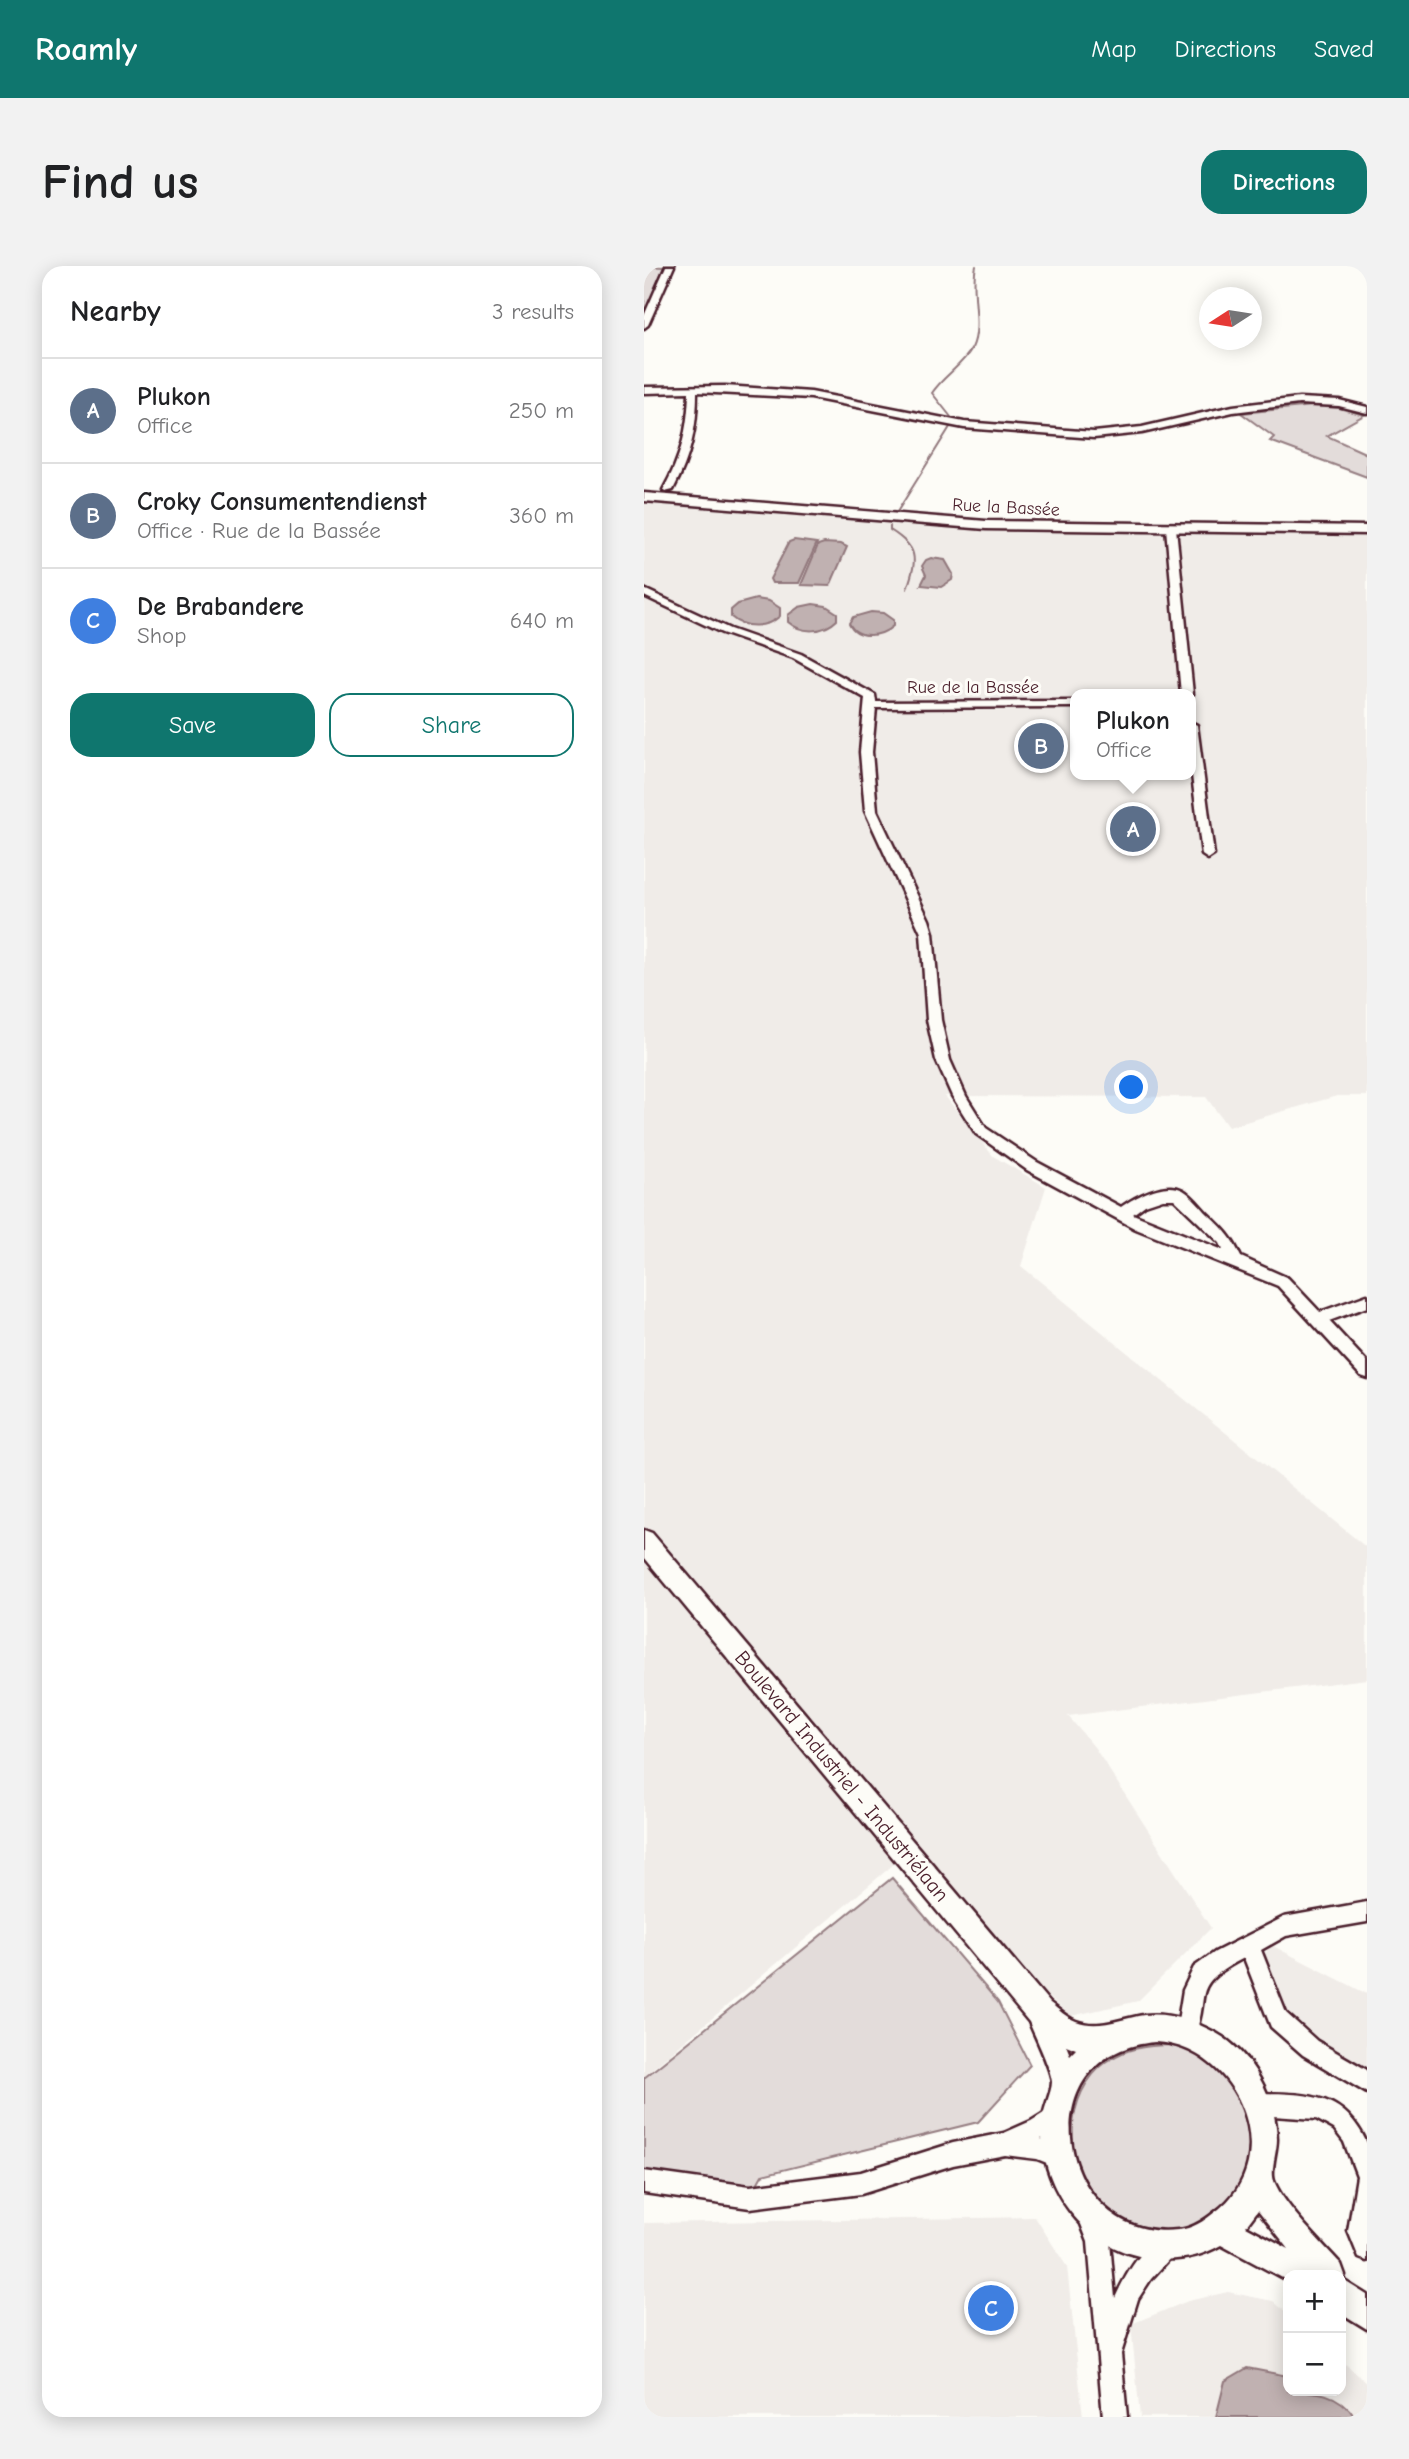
<!DOCTYPE html>
<meta charset="utf-8">
<style>
body{margin:0;font-family:"Comic Neue",sans-serif;background:#f2f2f2;color:#202124}
.controls{position:absolute;right:21px;bottom:21px;display:grid;overflow:hidden;border-radius:14px;box-shadow:0 4px 18px #0003}
.controls button{width:63px;height:63px;display:grid;place-items:center;padding:0;border:0;border-bottom:2px solid #e0e0e0;background:#fff;color:#202124;font:35px sans-serif}
.compass{position:absolute;left:555px;top:21px;width:63px;height:63px;border-radius:50%;background:#fff;box-shadow:0 4px 18px #0003;rotate:258deg}
.you{position:absolute;left:488px;top:822px;width:24px;height:24px;margin:-18px;border:5px solid #fff;border-radius:50%;background:#1a73e8;box-shadow:0 0 0 10px #1a73e833}
.badge{display:grid;place-items:center;width:46px;height:46px;border-radius:50%;background:#0f766e;color:#fff;font-size:23px;font-weight:700}
.pin{position:absolute;translate:-50% -50%;border:4px solid #fff;box-shadow:0 2px 7px #0006}
.popup{position:absolute;left:426px;top:423px;width:126px;height:91px;box-sizing:border-box;display:grid;place-content:center;border-radius:14px;background:#fff;filter:drop-shadow(0 2px 5px #0005);font-size:23px;white-space:nowrap;color:#757577}
.popup b{font-size:26px;color:#202124}
.popup::after{content:'';position:absolute;left:50%;top:100%;margin-left:-14px;border:14px solid transparent;border-top-color:#fff}
.list{margin:0;padding:0;list-style:none}
h2{display:flex;justify-content:space-between;align-items:center;height:91px;margin:0;padding:0 28px;font-size:30px}
h2 small{font-size:23px;font-weight:400;color:#757577}
.list li{display:grid;grid-template-columns:46px 1fr auto;gap:21px;align-items:center;box-sizing:border-box;height:105px;padding:0 28px;border-top:2px solid #e0e0e0}
.list b{display:block;font-size:26px;white-space:nowrap}
.list p{margin:0;font-size:23px;white-space:nowrap;color:#757577}
.list em{font-size:23px;font-style:normal;color:#757577}
.actions{display:flex;gap:14px;padding:21px 28px}
.actions a{flex:1;padding:16px 0;border:2px solid #0f766e;border-radius:21px;text-align:center;font-size:24px;color:#0f766e}
.actions .main{background:#0f766e;color:#fff}
.map{position:relative;flex:none;width:723px;height:2151px;overflow:hidden;border-radius:21px}
header{display:flex;align-items:center;gap:42px;box-sizing:border-box;height:98px;padding:0 35px;background:#0f766e;color:#fff}
header strong{font-size:33px}
nav{display:flex;gap:38px;margin-inline-start:auto;font-size:24px}
.intro{display:flex;align-items:center;justify-content:space-between;box-sizing:border-box;height:168px;padding:0 42px}
h1{margin:0;font-size:49px}
.button{padding:18px 32px;border-radius:21px;background:#0f766e;color:#fff;font-size:24px;font-weight:700}
main{display:flex;gap:42px;padding:0 42px}
aside{flex:1;background:#fff;border-radius:21px;box-shadow:0 4px 18px #0003}
.map>svg:first-child{display:block}
.built{fill:#f0ece8;fill-rule:evenodd}
.green{fill:#e3dcda;stroke:#967e82;stroke-width:2}
.water{fill:#c0b1b1;stroke:#91777b;stroke-width:2}
.lines{fill:none;stroke-linecap:round;stroke-linejoin:round}
.stream{stroke:#91777b;stroke-width:2}
.minor-casing{stroke:#4a1f2b;stroke-width:5}
.secondary-casing{stroke:#4a1f2b;stroke-width:5}
.minor{fill:#fdfcf7;fill-rule:evenodd}
.secondary{fill:#fdfcf7;fill-rule:evenodd}
.labels{text-anchor:middle;stroke-width:6;stroke-linejoin:round;paint-order:stroke}
.far-street-label{font-size:18px;fill:#4a1f2b;stroke:#fdfcf7}
.street-label{font-size:21px;fill:#4a1f2b;stroke:#fdfcf7}
</style>
<header>
<strong>Roamly</strong>
<nav><a>Map</a><a>Directions</a><a>Saved</a></nav>
</header>
<div class="intro"><h1>Find us</h1><a class="button">Directions</a></div>
<main>
<aside>
<h2>Nearby<small>3 results</small></h2>
<ul class="list">
<li><span class="badge" style="background:#5c6f8a">A</span><div><b>Plukon</b><p>Office</p></div><em>250 m</em></li>
<li><span class="badge" style="background:#5c6f8a">B</span><div><b>Croky Consumentendienst</b><p>Office · Rue de la Bassée</p></div><em>360 m</em></li>
<li><span class="badge" style="background:#3f7fe0">C</span><div><b>De Brabandere</b><p>Shop</p></div><em>640 m</em></li>
</ul>
<div class="actions"><a class="main">Save</a><a>Share</a></div>
</aside>
<div class="map">
<svg width="723" height="2151" viewBox="0 0 723 2151">
<rect width="100%" height="100%" fill="#fdfcf7"/>
<filter id="ink" filterUnits="userSpaceOnUse"><feTurbulence type="fractalNoise" baseFrequency=".0143" numOctaves="2"/><feDisplacementMap in="SourceGraphic" scale="14" xChannelSelector="R" yChannelSelector="G"/><feConvolveMatrix kernelMatrix="1 2 1 2 8 2 1 2 1" color-interpolation-filters="sRGB"/></filter>
<g filter="url(#ink)">
<g class="built">
<path d="M0 237 356 265 723 266V830H693L584 861 562 831 301 830 349 890 402 921 377 1000 723 1282V1413L424 1450 451 1482 567 1662 494 1735 427 1750 250 1598 0 1810ZM431 428H547V509H431Z"/>
<polygon points="627,1679 723,1728 723,1819 634,1754 613,1699"/>
<polygon points="391,1951 423,2001 439,2151 0,2151 0,1957"/>
<polygon points="584,2026 629,2035 644,2048 644,2125 697,2125 697,2094 723,2117 723,2151 496,2151 487,2058 544,2035"/>
</g>
<g class="green">
<polygon points="0,0 20,1 1,47 0,47"/>
<polygon points="669,140 695,142 720,149 683,170 723,188 723,211 626,175 630,171 597,147"/>
<polygon points="248,1612 354,1736 386,1799 334,1856 118,1909 106,1931 0,1904 0,1812"/>
<path d="M523 1779C532 1781 542 1783 550 1786 586 1801 613 1846 609 1885 608 1902 594 1924 587 1941 571 1949 552 1964 534 1968 522 1971 503 1967 492 1962 476 1954 461 1946 449 1931 416 1891 422 1815 472 1790 489 1781 505 1780 523 1779Z"/>
</g>
<g class="water">
<polygon points="150,274 173,277 155,317 128,317 126,313 145,276"/>
<polygon points="180,277 197,278 203,281 186,320 157,319 174,279"/>
<polygon points="287,292 301,294 309,308 308,314 297,321 277,319 282,309 278,300 282,294"/>
<path d="M112 333 125 335 136 342V350C123 362 100 363 87 351V344L94 338Z"/>
<path d="M169 338 182 340 193 347V354C180 367 158 368 144 356V349L155 341Z"/>
<path d="M227 346 239 347 249 354V360C237 371 213 374 205 357L209 351Z"/>
<path d="M603 2102 644 2110V2125C672 2125 694 2126 711 2151H572L581 2115Z"/>
</g>
<g class="lines">
<g class="stream">
<path d="M307 151 288 127C299 110 318 100 328 82 339 59 326 26 332 0"/>
<polyline points="253,246 306,161"/>
<path d="M246 260V264C274 282 274 291 263 323"/>
</g>
<defs>
<g id="minor">
<polygon points="22,0 30,0 4,59 0,62 0,50"/>
<path d="M81 120 167 126 320 156 450 166 498 161 589 140 655 132 695 134 723 141V147L695 140 655 138 589 146 498 167 450 172 320 162 167 132 53 126C53 163 46 192 29 224L21 226 19 224C37 192 44 163 45 126L0 127V121Z"/>
<polygon points="527,259 532,262 549,428 547,430 547,428 537,428 522,262"/>
<path d="M0 323 86 363 157 388 231 429 232 436 431 435V441L232 442 228 486 233 545 285 654 289 667 297 754 306 794 322 830 342 862 393 896 477 941C491 931 521 914 539 924 548 929 556 940 564 948 580 963 588 971 597 991L644 1012 676 1046 723 1029V1041L685 1055 723 1096V1112L717 1110 634 1020 492 963 383 904 332 868 308 830 292 794 283 754 277 667 221 545 216 486 221 432 149 392 78 367 0 330ZM519 933H530L576 977 579 984 489 948 501 939Z"/>
<polygon points="547,456 553,459 570,589 564,593 558,589 547,501"/>
<path d="M723 1636V1656L642 1670 617 1684 642 1747 673 1775 723 1804V1827L659 1789 627 1761 600 1692C542 1722 569 1727 549 1774L542 1777 535 1774 532 1767 539 1724 550 1701 571 1686 640 1651Z"/>
<path d="M613 1827C663 1828 699 1826 723 1877V1995L715 1992 704 1965 713 1910 700 1876 690 1863 672 1853 613 1849 605 1846 602 1838 605 1830Z"/>
<polygon points="411,1840 419,1843 422,1851 419,1859 397,1873 421,1882 424,1890 421,1898 413,1901 393,1893 361,1889 309,1899 217,1928 106,1942 0,1927 0,1905 106,1920 217,1906 309,1877 360,1867 387,1855"/>
<path d="M446 1942 454 1945 466 1976 471 2032C481 2010 498 1979 521 1970L529 1973 532 1981 529 1989 507 2013 494 2033 477 2088 483 2151H459L444 1976 435 1953 438 1945Z"/>
</g>
<g id="secondary">
<polygon points="0,227 342,255 723,260 723,268 342,263 0,235"/>
<path d="M0 1264 8 1267 406 1737C414 1743 423 1752 432 1755 455 1764 478 1752 500 1749 525 1746 550 1755 572 1767 608 1787 632 1832 633 1873 633 1886 626 1904 630 1915 640 1940 678 1977 697 1998L701 2009 699 2014 723 2029V2063L697 2047V2009H644V2015L577 1979C547 1996 516 1997 484 1987 430 1969 395 1913 398 1858 398 1845 408 1826 408 1816 407 1803 391 1770 385 1756L0 1291ZM511 1776C594 1780 643 1894 571 1946 560 1955 548 1963 534 1964 416 1978 377 1788 511 1776ZM422 1779 432 1783 426 1789ZM614 1944 645 1983 602 1960Z"/>
</g>
</defs>
<use href="#minor" class="minor-casing"/>
<use href="#secondary" class="secondary-casing"/>
<use href="#minor" class="minor"/>
<use href="#secondary" class="secondary"/>
</g>
</g>
<g class="labels">
<g class="far-street-label">
<text transform="translate(362 241) rotate(3)" y="6">Rue la Bassée</text>
<text x="329" y="427">Rue de la Bassée</text>
</g>
<g class="street-label">
<text transform="translate(198 1510) rotate(50)" y="7">Boulevard Industriel - Industriélaan</text>
</g>
</g>
</svg>
<div class="controls">
<button>+</button>
<button>−</button>
</div>
<svg class="compass" viewBox="-18 -18 36 36"><path d="M0-13l5 13h-10z" fill="#e53935"/><path d="M0 13l5-13h-10z" fill="#757577"/></svg>
<div class="you"></div>
<div class="pin badge" style="left:489px;top:563px;background:#5c6f8a">A</div>
<div class="popup"><b>Plukon</b>Office</div>
<div class="pin badge" style="left:397px;top:480px;background:#5c6f8a">B</div>
<div class="pin badge" style="left:347px;top:2042px;background:#3f7fe0">C</div>
</div>
</main>
